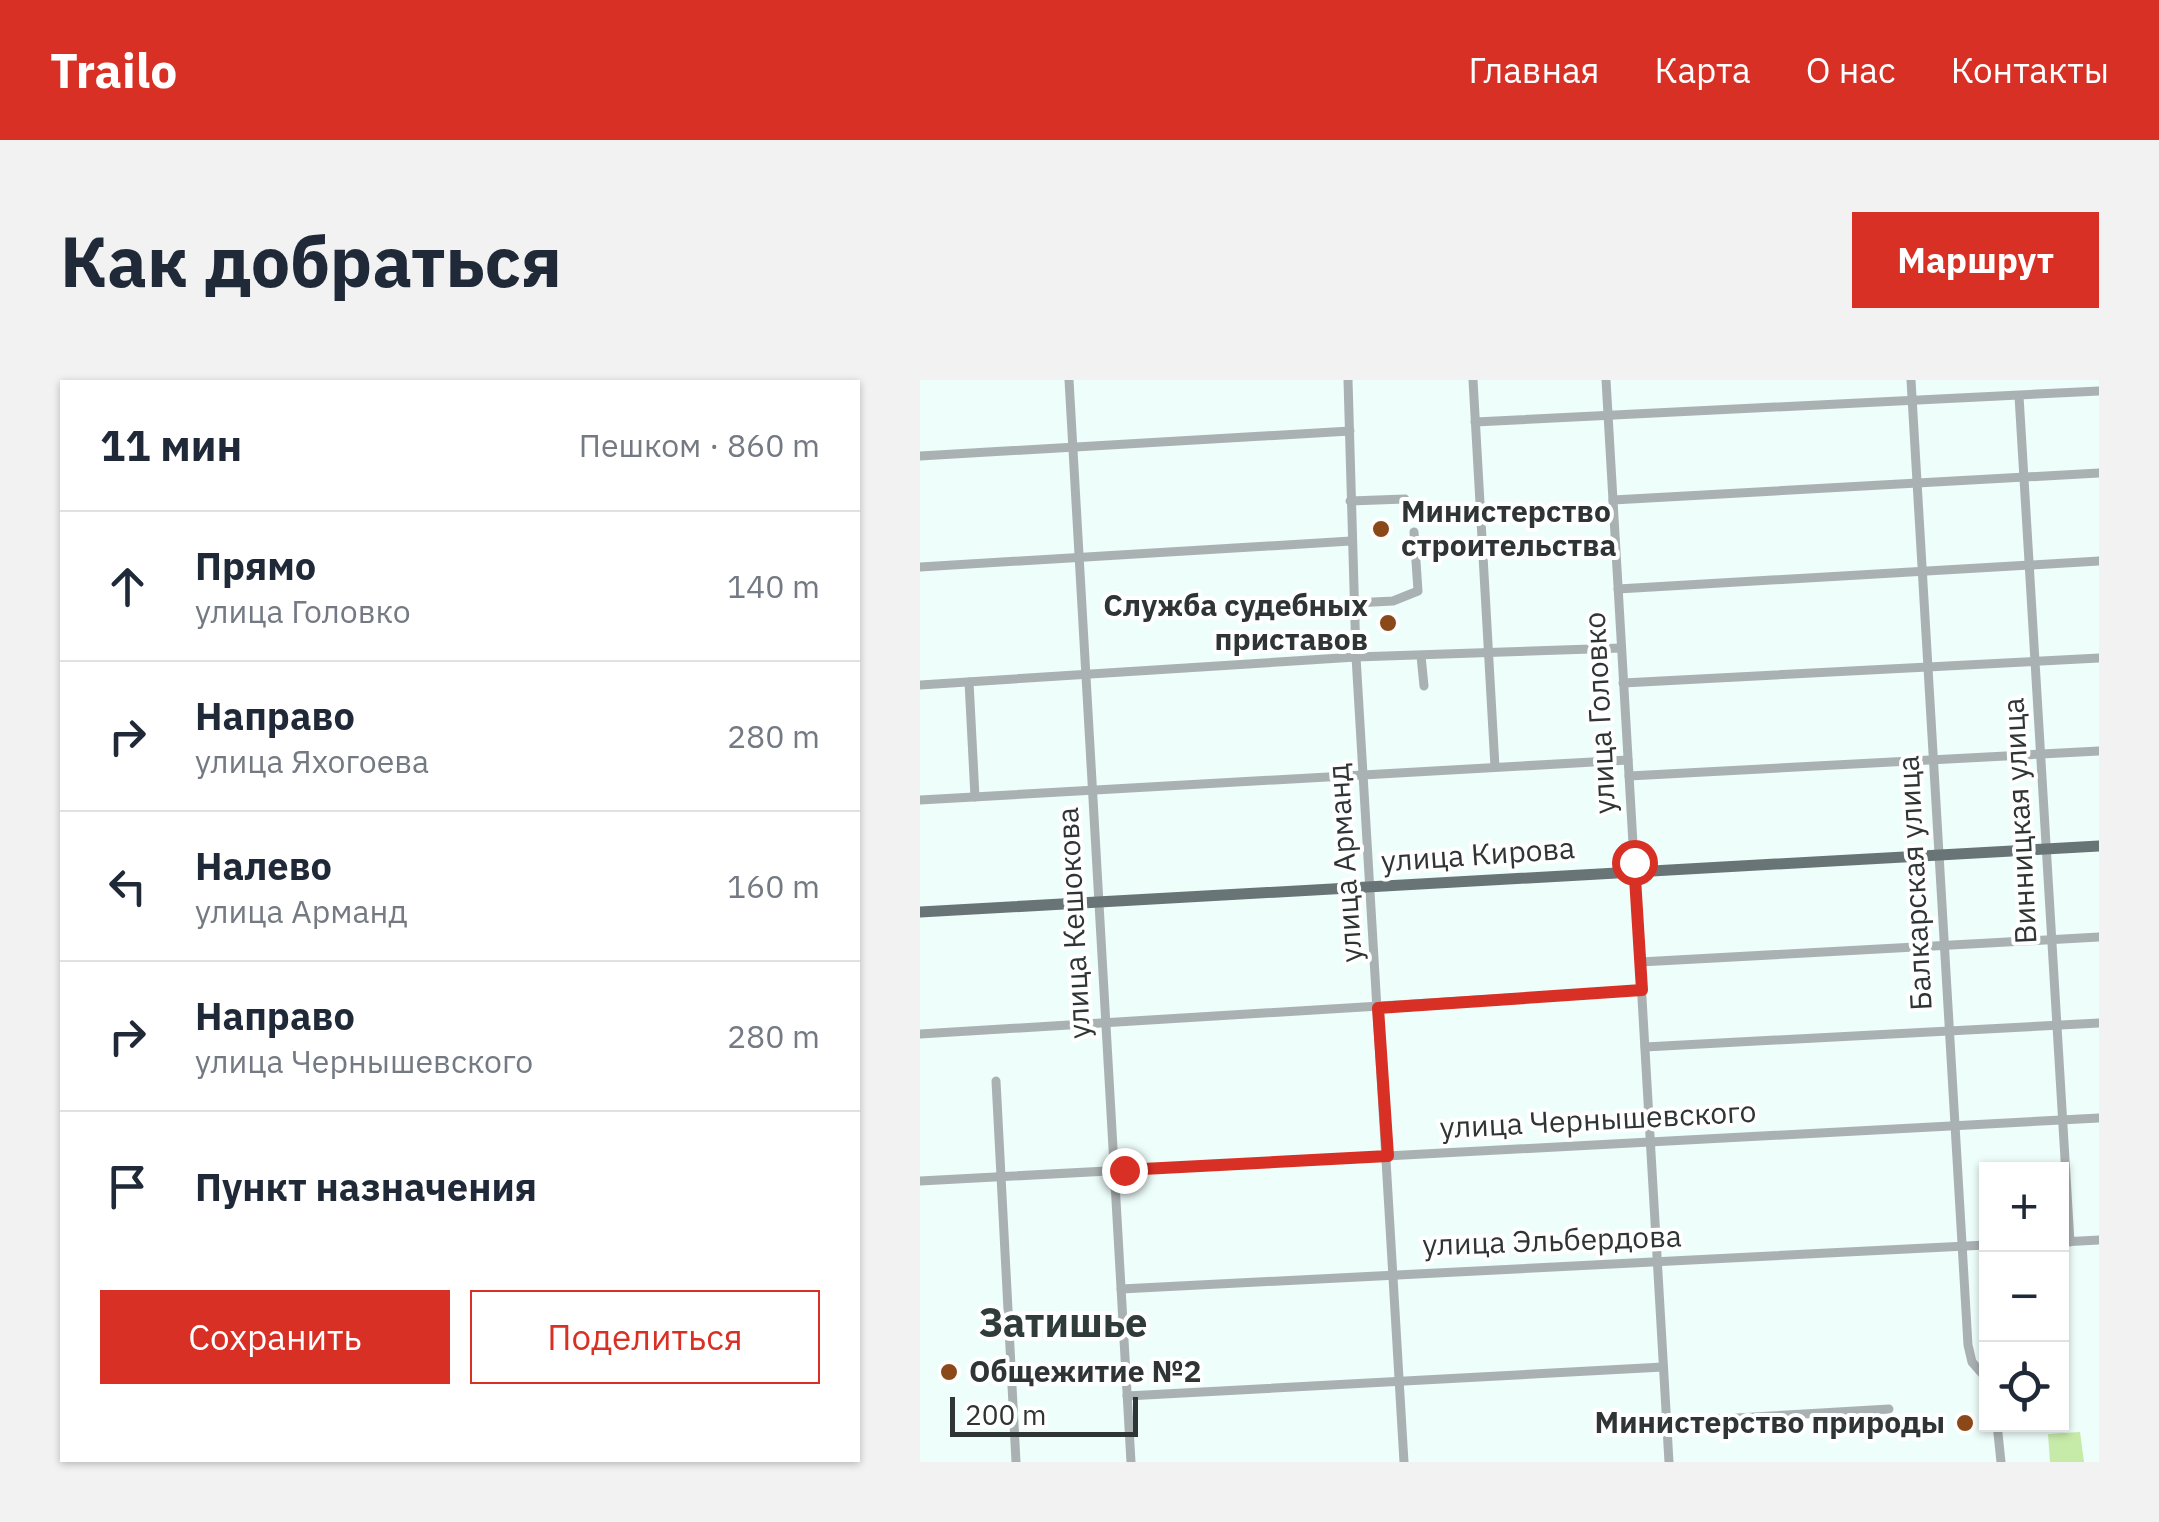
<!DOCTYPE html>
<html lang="ru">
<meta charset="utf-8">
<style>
body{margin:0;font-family:"IBM Plex Sans",sans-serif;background:#f2f2f3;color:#1f2937}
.controls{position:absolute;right:30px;bottom:30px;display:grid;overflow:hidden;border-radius:0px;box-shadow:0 2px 8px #0004}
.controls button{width:90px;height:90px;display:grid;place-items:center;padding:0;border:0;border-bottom:2px solid #e0e1e3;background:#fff;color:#1f2937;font:50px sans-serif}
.scale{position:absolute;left:30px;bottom:25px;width:188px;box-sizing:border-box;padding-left:10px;border:5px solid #2f3534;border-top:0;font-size:28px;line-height:35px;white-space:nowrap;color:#2f3534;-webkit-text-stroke:8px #fff;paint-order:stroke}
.stop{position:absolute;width:30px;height:30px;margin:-22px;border:8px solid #d93025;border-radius:50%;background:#fff}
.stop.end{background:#d93025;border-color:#fff;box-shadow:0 2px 10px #0008}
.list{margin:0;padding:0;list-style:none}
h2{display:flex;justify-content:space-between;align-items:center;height:130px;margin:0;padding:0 40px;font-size:42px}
h2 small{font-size:32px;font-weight:400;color:#747a83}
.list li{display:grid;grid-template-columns:65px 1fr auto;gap:30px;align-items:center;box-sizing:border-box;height:150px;padding:0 40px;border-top:2px solid #e0e1e3}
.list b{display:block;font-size:38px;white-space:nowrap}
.list p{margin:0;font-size:32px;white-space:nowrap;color:#747a83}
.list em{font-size:32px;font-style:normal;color:#747a83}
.actions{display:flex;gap:20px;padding:30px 40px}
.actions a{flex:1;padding:22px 0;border:2px solid #d93025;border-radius:0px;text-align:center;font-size:35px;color:#d93025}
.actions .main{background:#d93025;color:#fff}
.icon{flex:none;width:55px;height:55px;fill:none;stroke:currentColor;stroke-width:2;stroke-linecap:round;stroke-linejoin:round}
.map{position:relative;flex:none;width:1179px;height:1082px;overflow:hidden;border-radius:0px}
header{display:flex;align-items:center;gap:60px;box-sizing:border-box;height:140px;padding:0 50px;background:#d93025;color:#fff}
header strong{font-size:48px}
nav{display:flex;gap:55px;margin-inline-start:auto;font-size:35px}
.intro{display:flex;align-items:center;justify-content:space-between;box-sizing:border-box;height:240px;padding:0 60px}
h1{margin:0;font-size:70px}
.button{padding:25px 45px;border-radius:0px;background:#d93025;color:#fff;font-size:35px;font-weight:700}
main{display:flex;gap:60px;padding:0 60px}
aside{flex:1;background:#fff;border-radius:0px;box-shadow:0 2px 8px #0004}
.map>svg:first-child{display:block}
.green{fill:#c6eaa8}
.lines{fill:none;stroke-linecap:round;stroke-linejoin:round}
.minor{stroke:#aab1b2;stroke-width:9}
.major{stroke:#687476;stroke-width:11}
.route{stroke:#d93025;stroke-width:12}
.poi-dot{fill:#8b4818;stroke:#fff;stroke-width:4}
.labels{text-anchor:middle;stroke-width:8;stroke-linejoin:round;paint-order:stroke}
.poi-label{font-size:30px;font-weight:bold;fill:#2f3534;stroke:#fff;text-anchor:start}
.street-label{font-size:30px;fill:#2f3534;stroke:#fff}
.district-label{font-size:40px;font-weight:bold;fill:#2f3c3a;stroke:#fff}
</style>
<header>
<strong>Trailo</strong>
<nav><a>Главная</a><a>Карта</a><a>О нас</a><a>Контакты</a></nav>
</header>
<div class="intro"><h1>Как добраться</h1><a class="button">Маршрут</a></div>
<main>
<aside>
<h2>11 мин<small>Пешком · 860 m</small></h2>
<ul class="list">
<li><svg class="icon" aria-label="ahead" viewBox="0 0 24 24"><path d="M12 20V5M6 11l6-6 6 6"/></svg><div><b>Прямо</b><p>улица Головко</p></div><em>140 m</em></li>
<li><svg class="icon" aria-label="right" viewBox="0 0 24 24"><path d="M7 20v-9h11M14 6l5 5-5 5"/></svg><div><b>Направо</b><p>улица Яхогоева</p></div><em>280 m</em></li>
<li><svg class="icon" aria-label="left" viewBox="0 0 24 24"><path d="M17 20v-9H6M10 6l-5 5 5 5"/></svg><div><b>Налево</b><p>улица Арманд</p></div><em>160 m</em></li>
<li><svg class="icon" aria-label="right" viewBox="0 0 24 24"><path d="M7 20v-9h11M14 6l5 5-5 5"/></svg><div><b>Направо</b><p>улица Чернышевского</p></div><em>280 m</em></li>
<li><svg class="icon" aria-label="arrive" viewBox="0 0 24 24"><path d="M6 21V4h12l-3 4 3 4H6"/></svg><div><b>Пункт назначения</b></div></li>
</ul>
<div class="actions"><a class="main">Сохранить</a><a>Поделиться</a></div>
</aside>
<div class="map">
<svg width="1179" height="1082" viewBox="0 0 1179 1082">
<rect width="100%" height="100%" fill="#eefefb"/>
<polygon class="green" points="1160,1052 1164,1082 1130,1082 1128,1054"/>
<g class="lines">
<g class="minor">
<polyline points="149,0 211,1082"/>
<polyline points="428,0 436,277 484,1082"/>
<polyline points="553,0 575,387"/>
<polyline points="686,0 749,1082"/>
<polyline points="991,0 1048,965 1052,982 1066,998"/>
<polyline points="1099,16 1150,862"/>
<polyline points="555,42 1179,11"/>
<polyline points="0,76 430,51"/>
<polyline points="693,120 1179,93"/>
<polyline points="430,121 485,119"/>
<polyline points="0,187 431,161"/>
<polyline points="698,209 1179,181"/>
<polyline points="434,223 473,221 498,211 494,152"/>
<polyline points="501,276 504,306"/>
<polyline points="49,302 55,417"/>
<polyline points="703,303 1179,278"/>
<polyline points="0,305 436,277 701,268"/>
<polyline points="709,396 1179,371"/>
<polyline points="0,420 708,380"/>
<polyline points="720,582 1179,557"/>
<polyline points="0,654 722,610"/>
<polyline points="725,667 1179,643"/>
<polyline points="76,701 96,1082"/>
<polyline points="0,801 1179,738"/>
<polyline points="1142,862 1179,860"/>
<polyline points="201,909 1066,865"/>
<polyline points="207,1016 743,987"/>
<polyline points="747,1042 969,1029"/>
<polyline points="1077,1044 1081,1082"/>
</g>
<polyline class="major" points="0,532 1179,466"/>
</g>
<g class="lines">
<polyline class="route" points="204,790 468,776 458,628 722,610 714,482"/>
</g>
<g class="poi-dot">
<circle cx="461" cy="149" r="10"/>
<circle cx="468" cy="243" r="10"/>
<circle cx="29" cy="992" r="10"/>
<circle cx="1045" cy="1043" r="10"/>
</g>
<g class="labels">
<g class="poi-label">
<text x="481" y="142">Министерство<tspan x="481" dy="34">строительства</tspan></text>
<text x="448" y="236" text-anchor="end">Служба судебных<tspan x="448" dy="34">приставов</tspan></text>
<text x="49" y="1002">Общежитие №2</text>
<text x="1025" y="1053" text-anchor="end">Министерство природы</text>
</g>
<g class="street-label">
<text transform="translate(680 333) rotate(-93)" y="10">улица Головко</text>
<text transform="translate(1100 441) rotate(-93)" y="10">Винницкая улица</text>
<text transform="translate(558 475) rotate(-4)" y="10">улица Кирова</text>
<text transform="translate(425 483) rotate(-94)" y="10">улица Арманд</text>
<text transform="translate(995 503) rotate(-93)" y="10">Балкарская улица</text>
<text transform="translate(154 543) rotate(-93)" y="10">улица Кешокова</text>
<text transform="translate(678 740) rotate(-3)" y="10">улица Чернышевского</text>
<text transform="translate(632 861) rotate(-2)" y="10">улица Эльбердова</text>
</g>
<g class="district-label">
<text x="143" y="957">Затишье</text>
</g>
</g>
</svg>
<div class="controls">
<button>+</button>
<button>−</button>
<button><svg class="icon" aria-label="locate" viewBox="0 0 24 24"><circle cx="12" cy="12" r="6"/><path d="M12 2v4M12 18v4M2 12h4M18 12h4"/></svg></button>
</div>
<div class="scale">200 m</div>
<div class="stop" style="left:714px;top:482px"></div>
<div class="stop end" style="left:204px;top:790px"></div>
</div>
</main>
